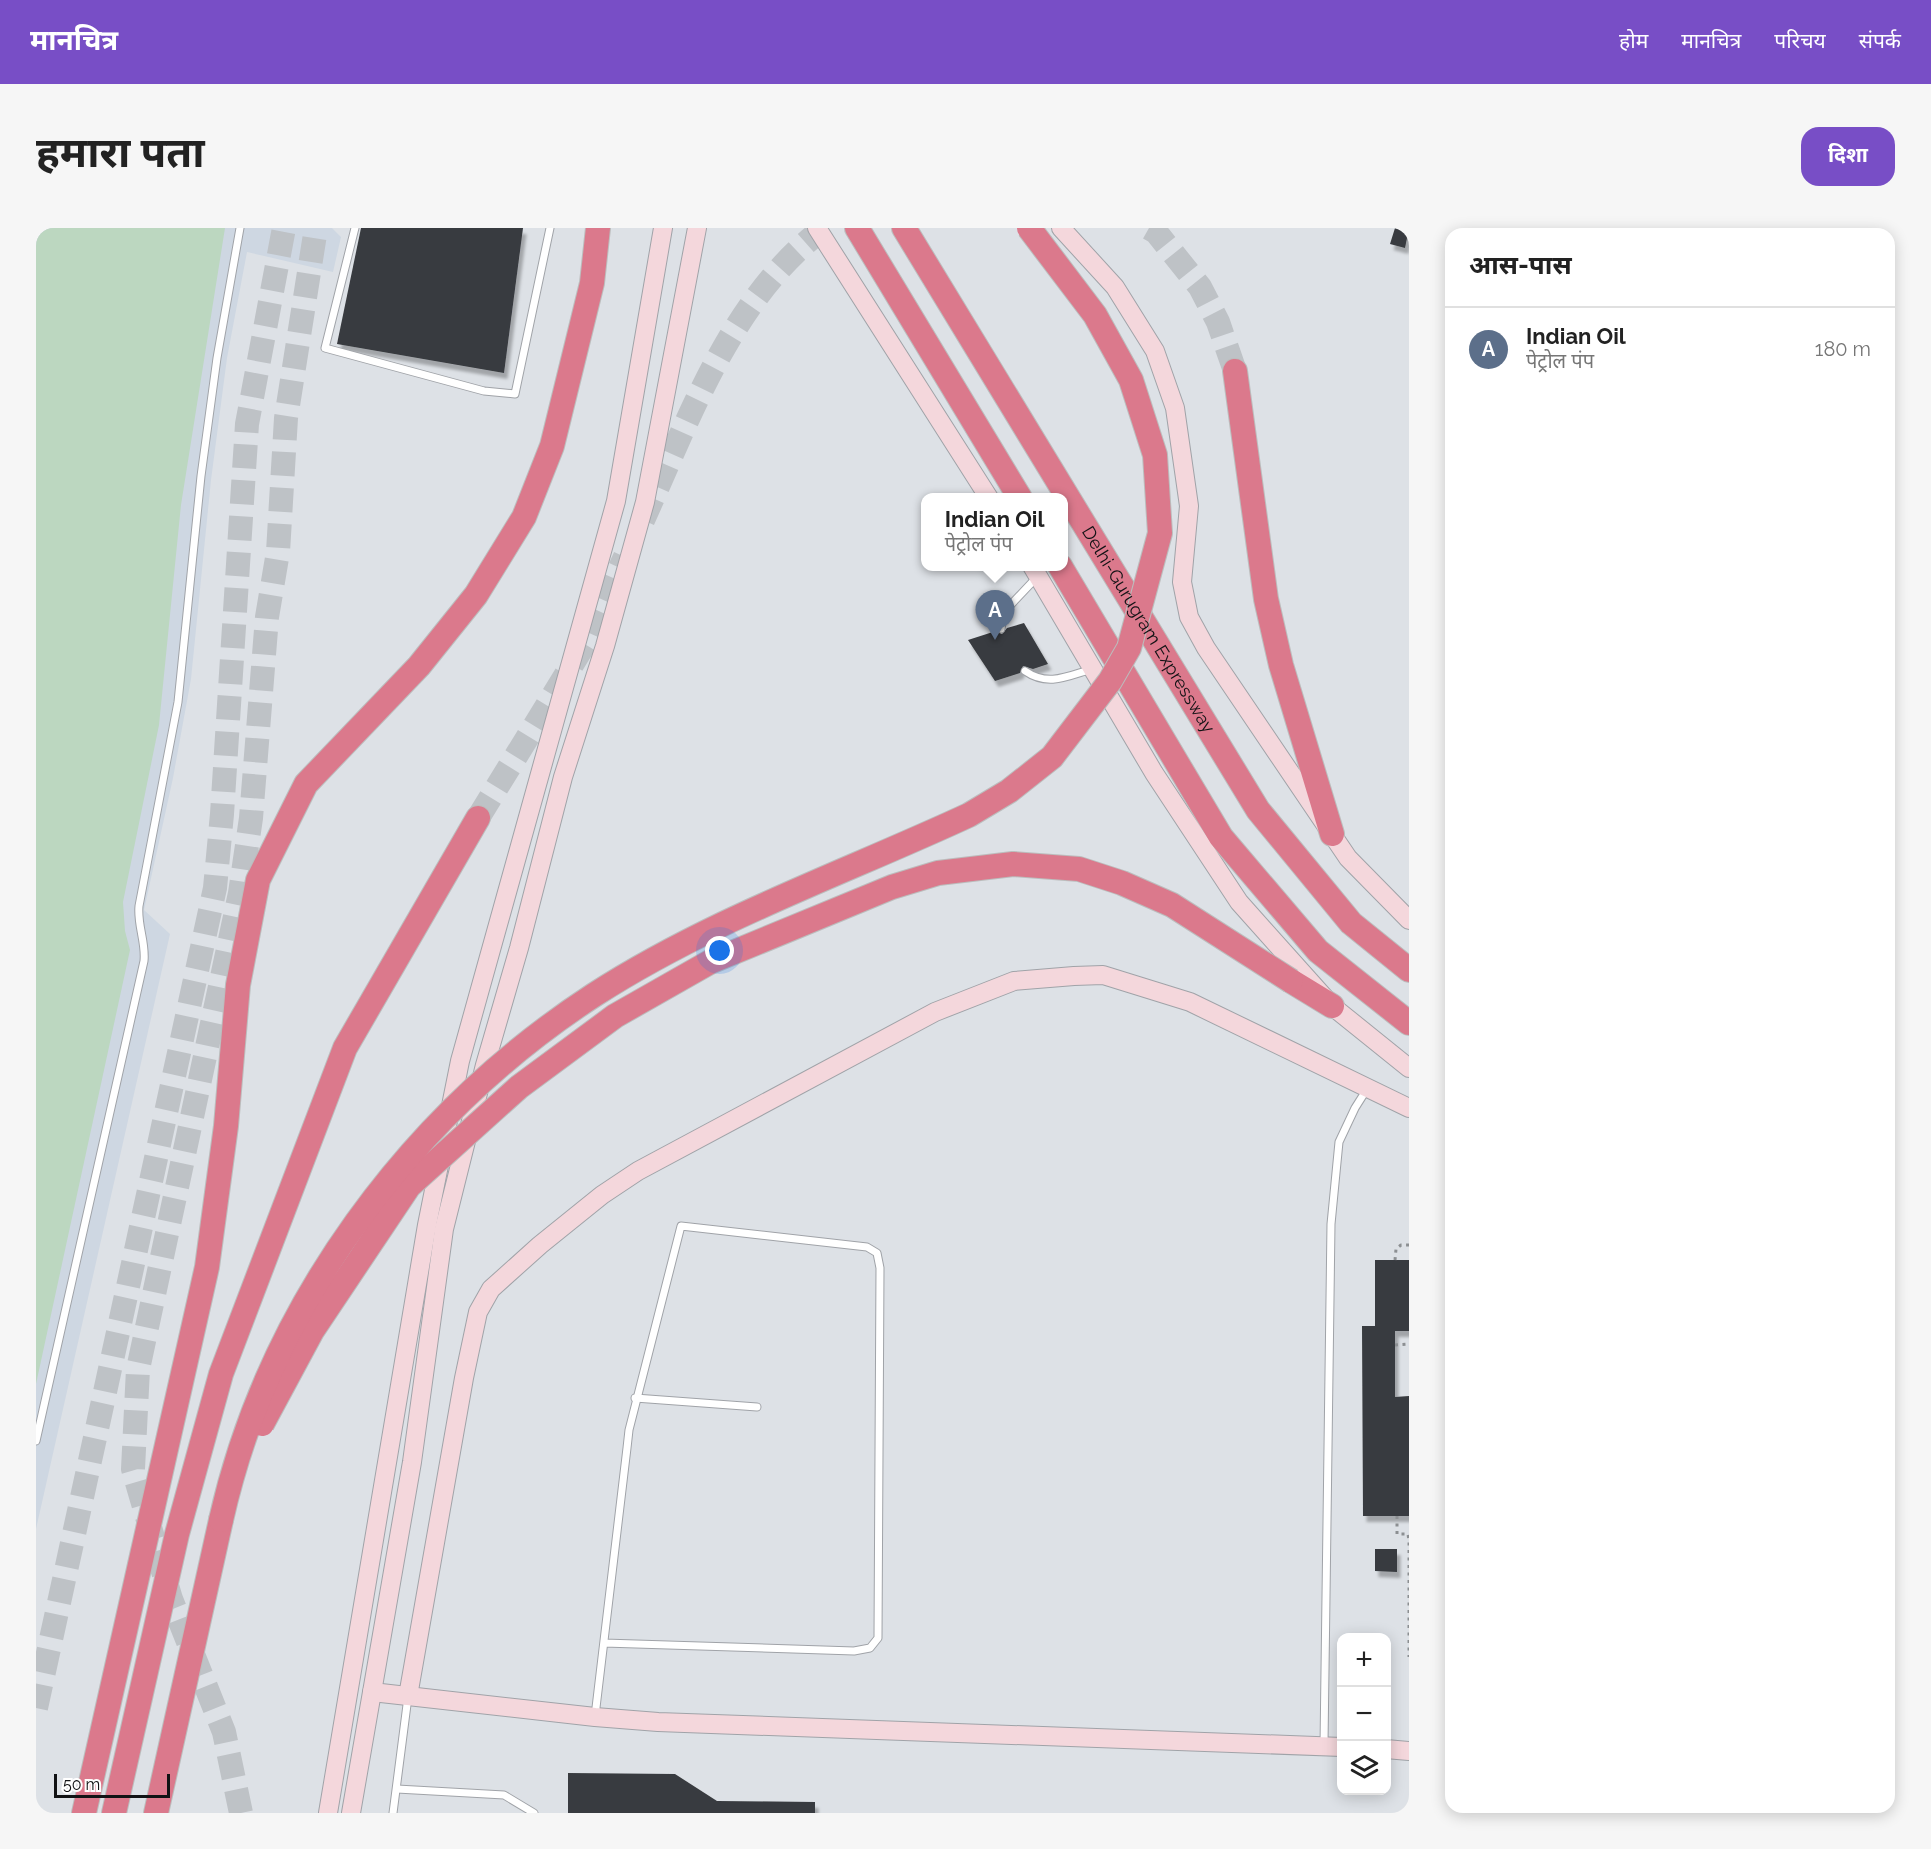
<!DOCTYPE html>
<html lang="hi">
<meta charset="utf-8">
<style>
body{margin:0;font-family:Raleway,"Noto Sans Devanagari",sans-serif;background:#f6f6f6;color:#222}
.controls{position:absolute;right:18px;bottom:18px;display:grid;overflow:hidden;border-radius:12px;box-shadow:0 3px 15px #0003}
.controls button{width:54px;height:54px;display:grid;place-items:center;padding:0;border:0;border-bottom:2px solid #e0e0e0;background:#fff;color:#222;font:30px sans-serif}
.scale{position:absolute;left:18px;bottom:15px;width:116px;box-sizing:border-box;padding-left:6px;border:3px solid #111214;border-top:0;font-size:16px;line-height:21px;white-space:nowrap;color:#111214;-webkit-text-stroke:4px #fff;paint-order:stroke}
.you{position:absolute;left:684px;top:723px;width:21px;height:21px;margin:-15px;border:4px solid #fff;border-radius:50%;background:#1a73e8;box-shadow:0 0 0 9px #1a73e833}
.badge{display:grid;place-items:center;width:39px;height:39px;border-radius:50%;background:#784ec6;color:#fff;font-size:20px;font-weight:700}
.pin{position:absolute;translate:-50% -50px;filter:drop-shadow(0 2px 3px #0008)}
.pin::after{content:'';position:absolute;top:32px;width:21px;height:18px;background:inherit;clip-path:polygon(0 0,100% 0,50% 100%)}
.popup{position:absolute;left:885px;top:265px;width:147px;height:78px;box-sizing:border-box;display:grid;place-content:center;border-radius:12px;background:#fff;filter:drop-shadow(0 2px 4px #0005);font-size:20px;white-space:nowrap;color:#767676}
.popup b{font-size:22px;color:#222}
.popup::after{content:'';position:absolute;left:50%;top:100%;margin-left:-12px;border:12px solid transparent;border-top-color:#fff}
.list{margin:0;padding:0;list-style:none}
h2{display:flex;justify-content:space-between;align-items:center;height:78px;margin:0;padding:0 24px;font-size:26px}
h2 small{font-size:20px;font-weight:400;color:#767676}
.list li{display:grid;grid-template-columns:39px 1fr auto;gap:18px;align-items:center;box-sizing:border-box;height:84px;padding:0 24px;border-top:2px solid #e0e0e0}
.list b{display:block;font-size:22px;white-space:nowrap}
.list p{margin:0;font-size:20px;white-space:nowrap;color:#767676}
.list em{font-size:20px;font-style:normal;color:#767676}
.icon{flex:none;width:33px;height:33px;fill:none;stroke:currentColor;stroke-width:2;stroke-linecap:round;stroke-linejoin:round}
.map{position:relative;flex:none;width:1373px;height:1585px;overflow:hidden;border-radius:18px}
header{display:flex;align-items:center;gap:36px;box-sizing:border-box;height:84px;padding:0 30px;background:#784ec6;color:#fff}
header strong{font-size:28px}
nav{display:flex;gap:33px;margin-inline-start:auto;font-size:21px}
.intro{display:flex;align-items:center;justify-content:space-between;box-sizing:border-box;height:144px;padding:0 36px}
h1{margin:0;font-size:42px}
.button{padding:15px 27px;border-radius:18px;background:#784ec6;color:#fff;font-size:21px;font-weight:700}
main{display:flex;gap:36px;padding:0 36px}
aside{flex:1;background:#fff;border-radius:18px;box-shadow:0 3px 15px #0003}
.map>svg:first-child{display:block}
.built{fill:#ced7e2}
.green{fill:#bcd7c0}
.building{fill:#383b3f;filter:url(#shadow)}
.lines{fill:none;stroke-linecap:round;stroke-linejoin:round}
.highway-tunnel{stroke:#bec2c6;stroke-width:24;stroke-dasharray:24 12;stroke-linecap:butt}
.lane-casing{stroke:#a0a3a8;stroke-width:9}
.secondary-casing{stroke:#a0a3a8;stroke-width:20}
.highway-casing{stroke:#bcbdbd;stroke-width:26}
.path{stroke:#8c8f92;stroke-width:3;stroke-dasharray:3 4.5;stroke-linecap:butt}
.lane{stroke:#fff;stroke-width:7}
.secondary{stroke:#f4d7dc;stroke-width:18}
.highway{stroke:#db798c;stroke-width:24}
.highway-bridge-casing{stroke:#bcbdbd;stroke-width:26;stroke-linecap:butt}
.highway-bridge{stroke:#db798c;stroke-width:24}
.labels{text-anchor:middle;stroke-width:6;stroke-linejoin:round;paint-order:stroke}
.street-label{font-size:18px;fill:#111214;stroke:#fff}
</style>
<header>
<strong>मानचित्र</strong>
<nav><a>होम</a><a>मानचित्र</a><a>परिचय</a><a>संपर्क</a></nav>
</header>
<div class="intro"><h1>हमारा पता</h1><a class="button">दिशा</a></div>
<main>
<div class="map">
<svg width="1373" height="1585" viewBox="0 0 1373 1585">
<defs>
<filter id="shadow"><feDropShadow dx="3.5" dy="6" stdDeviation="1.5" flood-color="#0004"/></filter>
</defs>
<rect width="100%" height="100%" fill="#dde1e6"/>
<polygon class="built" points="0,0 296,0 305,9 297,44 211,24 191,130 175,252 155,451 137,550 108,682 134,706 0,1301"/>
<polygon class="green" points="0,0 189,0 145,277 123,497 87,674 89,703 94,722 0,1156"/>
<g class="building">
<polygon points="325,0 487,0 468,145 301,116"/>
<polygon points="1359,0 1373,0 1369,20 1354,16"/>
<polygon points="988,395 1012,436 997,441 987,438 984,445 959,453 932,412 960,403 966,406 971,400"/>
<polygon points="1339,1032 1373,1032 1373,1103 1359,1103 1359,1169 1373,1168 1373,1288 1327,1288 1326,1098 1339,1098"/>
<polygon points="1339,1321 1361,1321 1361,1344 1339,1343"/>
<polygon points="532,1545 639,1546 681,1573 779,1574 779,1585 532,1585"/>
</g>
<g class="lines">
<g class="highway-tunnel">
<polyline points="1113,0 1120,4 1164,59 1182,94 1199,143"/>
<path d="M607 292C654 189 695 70 788 0"/>
<polyline points="442,590 553,409 589,329"/>
<polyline points="0,1480 179,660 186,586 211,196 248,0"/>
<polyline points="205,1585 188,1504 135,1371 97,1241 102,1141 204,665 215,590 231,389 242,324 250,190 280,0"/>
</g>
<defs>
<g id="lane">
<polyline points="319,0 289,120 448,163 479,166 514,0"/>
<polyline points="965,401 968,384 1001,349"/>
<path d="M989 443C1012 459 1032 448 1056 441"/>
<polyline points="599,1170 721,1179"/>
<path d="M0 1213 108 733C110 714 101 697 103 678L142 474 165 248 181 130 204 0"/>
<polyline points="559,1488 591,1220 593,1202 645,998 831,1019 841,1025 844,1040 842,1410 834,1420 818,1423 568,1415"/>
<polyline points="1288,1517 1295,996 1303,914 1319,880 1331,861"/>
<polyline points="361,1561 468,1567 498,1585"/>
<polyline points="357,1585 372,1469"/>
</g>
<g id="secondary">
<polyline points="781,0 953,270"/>
<polyline points="1025,0 1079,59 1119,123 1139,180 1153,278 1146,354 1153,389 1170,420 1312,630 1373,692"/>
<polyline points="996,338 1118,545 1203,674 1296,778 1373,840"/>
<polyline points="336,1464 559,1489 622,1494 1306,1519"/>
<polyline points="372,1468 428,1150 442,1084 455,1061 504,1017 566,967 602,943 899,784 978,753 1038,748 1067,747 1154,774 1373,880"/>
<polyline points="1350,1521 1373,1523"/>
<polyline points="292,1585 391,997 424,833 580,273 627,0"/>
<polyline points="315,1585 376,1234 408,1001 449,837 483,720 527,549 569,418 609,274 661,0"/>
</g>
<g id="highway">
<polyline points="821,0 984,270"/>
<path id="s1" d="M868 0 1222 582 1315 695 1373 742"/>
<polyline points="1199,143 1230,371 1245,437 1296,606"/>
<polyline points="1024,338 1185,609 1282,723 1373,795"/>
<polyline points="1255,753 1296,778"/>
<polyline points="48,1585 171,1039 190,898 202,757 222,652 270,556 383,438 440,367 488,289 516,218 556,55 562,0"/>
<polyline points="78,1585 141,1306 185,1146 309,820 442,590"/>
<polyline points="120,1585 185,1292"/>
</g>
</defs>
<use href="#lane" class="lane-casing"/>
<use href="#secondary" class="secondary-casing"/>
<use href="#highway" class="highway-casing"/>
<g class="path">
<polyline points="1359,1032 1360,1021 1365,1017 1373,1017"/>
<polyline points="1359,1117 1373,1116"/>
<polyline points="1361,1288 1361,1306 1372,1306 1373,1313 1373,1429"/>
</g>
<use href="#lane" class="lane"/>
<use href="#secondary" class="secondary"/>
<use href="#highway" class="highway"/>
<defs>
<g id="highway-bridge">
<polyline points="226,1196 276,1103 373,958 483,859 579,788 674,734 856,659 902,645 977,636 1043,641 1086,655 1136,677 1255,753"/>
<path d="M185 1292C233 1078 374 887 558 767 674 692 808 645 933 587L973 563 1016 529 1074 453 1093 420 1124 305 1119 227 1095 152 1059 87 993 0"/>
</g>
</defs>
<use href="#highway-bridge" class="highway-bridge-casing"/>
<use href="#highway-bridge" class="highway-bridge"/>
</g>
<g class="labels">
<g class="street-label">
<text dy="6" stroke="none"><textPath href="#s1" startOffset="470">Delhi-Gurugram Expressway</textPath></text>
</g>
</g>
</svg>
<div class="controls">
<button>+</button>
<button>−</button>
<button><svg class="icon" aria-label="layers" viewBox="0 0 24 24"><path d="M12 4l9 5-9 5-9-5zM3 14l9 5 9-5"/></svg></button>
</div>
<div class="scale">50 m</div>
<div class="you"></div>
<div class="pin badge" style="left:959px;top:412px;background:#5c6f8a">A</div>
<div class="popup"><b>Indian Oil</b>पेट्रोल पंप</div>
</div>
<aside>
<h2>आस-पास<small></small></h2>
<ul class="list">
<li><span class="badge" style="background:#5c6f8a">A</span><div><b>Indian Oil</b><p>पेट्रोल पंप</p></div><em>180 m</em></li>
</ul>
</aside>
</main>
